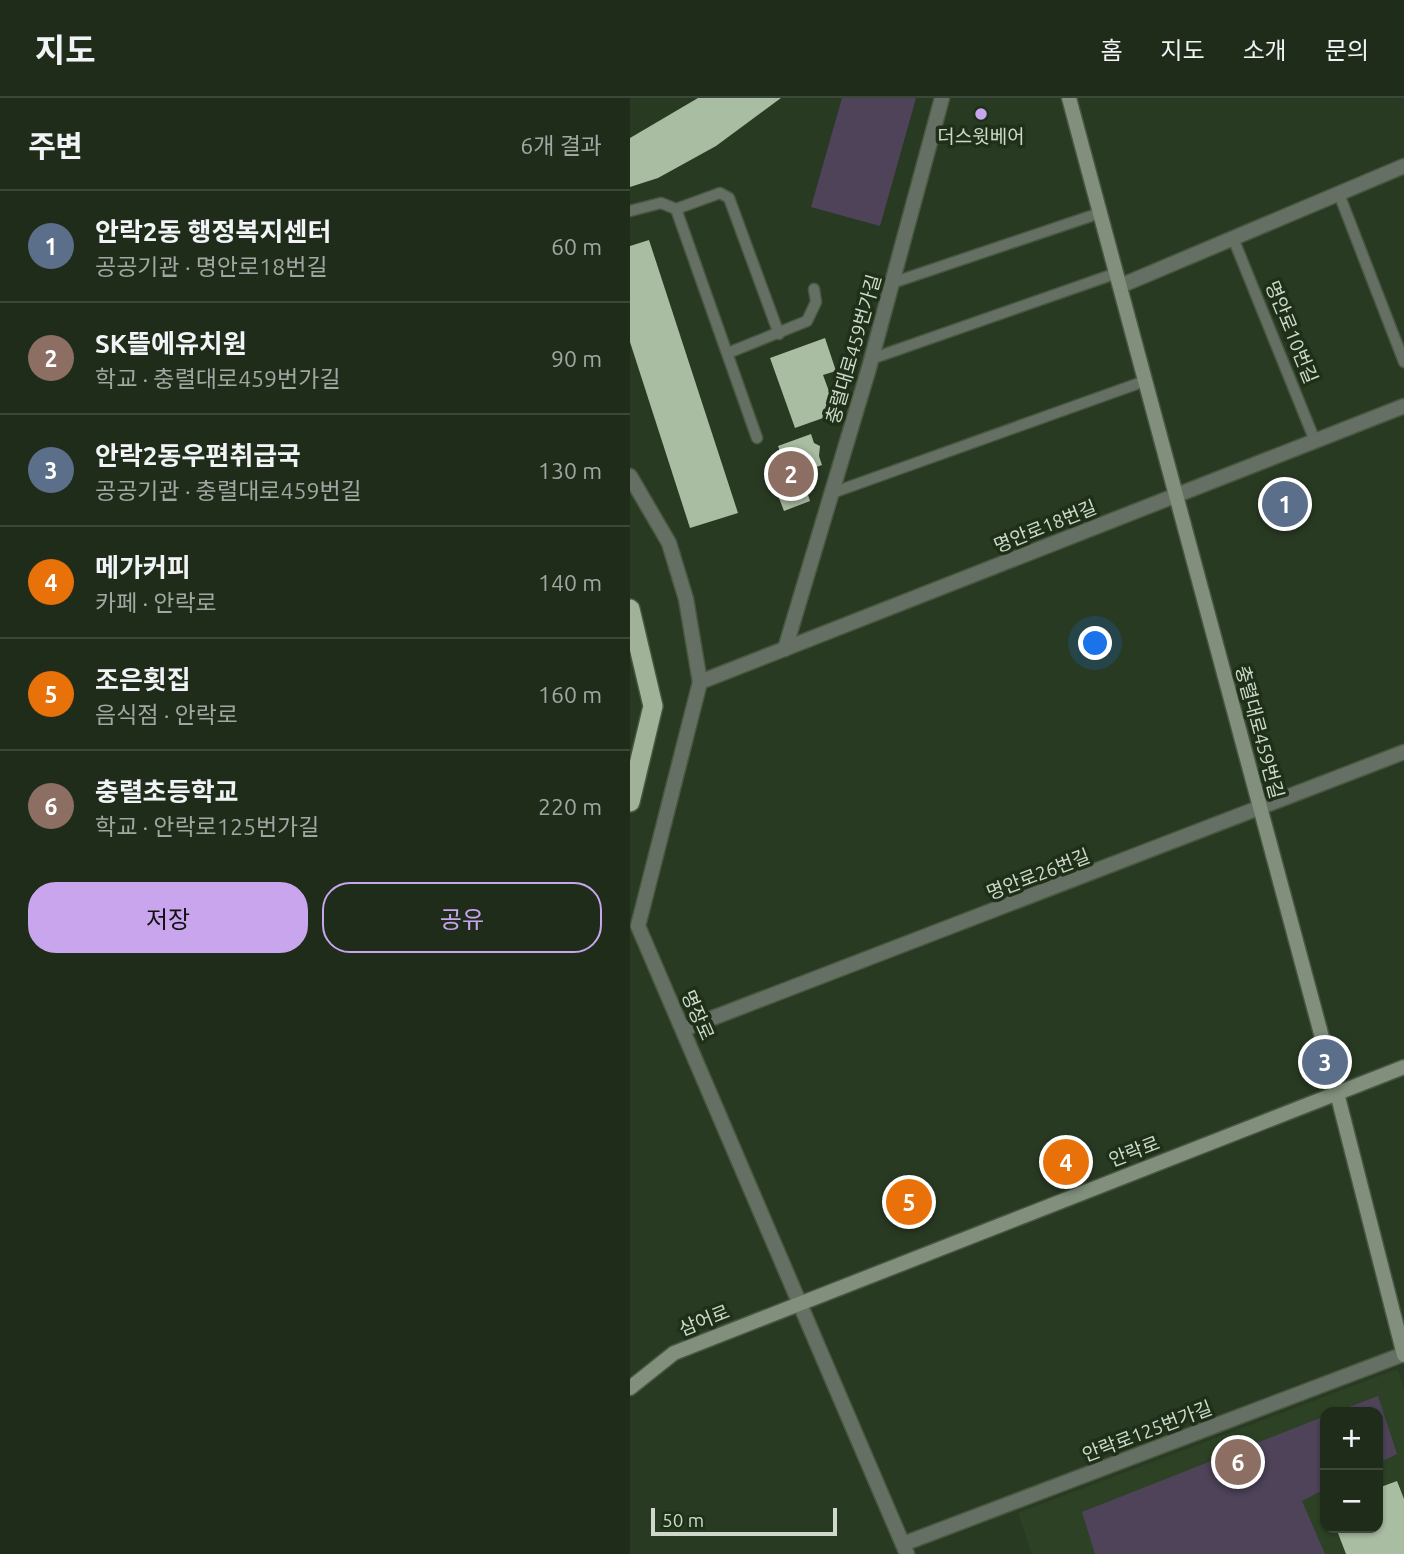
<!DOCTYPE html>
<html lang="ko">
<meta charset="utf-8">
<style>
body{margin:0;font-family:Ubuntu,"Noto Sans KR",sans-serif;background:#2c3827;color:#f1f3f6}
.controls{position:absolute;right:21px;bottom:21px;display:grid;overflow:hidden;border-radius:14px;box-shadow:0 2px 5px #0004}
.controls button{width:63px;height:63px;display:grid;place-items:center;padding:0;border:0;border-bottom:2px solid #3c4839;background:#1f2c1a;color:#f1f3f6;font:35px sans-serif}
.scale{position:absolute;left:21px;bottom:18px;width:186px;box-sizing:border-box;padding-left:7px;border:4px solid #ced9cb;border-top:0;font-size:19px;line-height:24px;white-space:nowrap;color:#ced9cb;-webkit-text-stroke:5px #1f3019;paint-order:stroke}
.you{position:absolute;left:466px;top:546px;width:24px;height:24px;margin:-18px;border:5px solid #fff;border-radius:50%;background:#1a73e8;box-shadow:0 0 0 10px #1a73e833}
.badge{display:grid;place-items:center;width:46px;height:46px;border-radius:50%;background:#c9a5ee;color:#fff;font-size:23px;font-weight:700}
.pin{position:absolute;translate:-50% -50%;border:4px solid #fff;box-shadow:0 2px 7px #0006}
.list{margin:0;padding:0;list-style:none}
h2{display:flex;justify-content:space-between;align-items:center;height:91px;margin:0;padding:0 28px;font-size:30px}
h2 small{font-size:23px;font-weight:400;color:#a1a7a2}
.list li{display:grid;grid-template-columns:46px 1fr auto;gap:21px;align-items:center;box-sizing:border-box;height:112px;padding:0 28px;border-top:2px solid #3c4839}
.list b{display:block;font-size:26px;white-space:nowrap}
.list p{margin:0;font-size:23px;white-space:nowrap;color:#a1a7a2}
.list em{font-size:23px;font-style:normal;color:#a1a7a2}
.actions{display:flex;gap:14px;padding:21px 28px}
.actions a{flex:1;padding:16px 0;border:2px solid #c9a5ee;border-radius:28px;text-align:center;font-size:24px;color:#c9a5ee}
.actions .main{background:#c9a5ee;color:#111}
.map{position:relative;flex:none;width:774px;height:1456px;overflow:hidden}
header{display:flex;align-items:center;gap:42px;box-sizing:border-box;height:98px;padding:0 35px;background:#1f2c1a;border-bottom:2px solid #3c4839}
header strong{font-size:33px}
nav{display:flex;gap:38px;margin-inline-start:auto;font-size:24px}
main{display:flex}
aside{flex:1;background:#1f2c1a}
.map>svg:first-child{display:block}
.built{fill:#2d4225;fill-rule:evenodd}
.green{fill:#4e4359}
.building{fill:#a9bda2}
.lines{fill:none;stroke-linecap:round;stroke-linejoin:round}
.service-casing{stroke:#475741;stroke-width:13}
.minor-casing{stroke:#475741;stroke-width:17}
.tertiary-casing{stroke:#475741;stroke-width:17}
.secondary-casing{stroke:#475741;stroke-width:17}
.trunk-casing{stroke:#475741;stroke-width:22}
.service{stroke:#666f63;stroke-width:10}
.minor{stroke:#666f63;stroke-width:14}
.tertiary{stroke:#666f63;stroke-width:14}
.secondary{stroke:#818f7c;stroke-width:14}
.trunk{stroke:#a0b398;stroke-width:19}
.poi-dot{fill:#c9a5ee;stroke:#1f3019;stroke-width:2.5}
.labels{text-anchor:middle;stroke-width:7;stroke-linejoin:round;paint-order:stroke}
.poi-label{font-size:19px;fill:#ced9cb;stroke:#1f3019}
.street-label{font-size:19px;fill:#ced9cb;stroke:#1f3019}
</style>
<header>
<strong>지도</strong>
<nav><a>홈</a><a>지도</a><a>소개</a><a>문의</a></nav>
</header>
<main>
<aside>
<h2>주변<small>6개 결과</small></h2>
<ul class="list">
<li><span class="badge" style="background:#5c6f8a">1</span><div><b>안락2동 행정복지센터</b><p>공공기관 · 명안로18번길</p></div><em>60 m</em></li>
<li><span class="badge" style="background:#8d6e63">2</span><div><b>SK뜰에유치원</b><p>학교 · 충렬대로459번가길</p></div><em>90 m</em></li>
<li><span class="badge" style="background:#5c6f8a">3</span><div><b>안락2동우편취급국</b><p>공공기관 · 충렬대로459번길</p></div><em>130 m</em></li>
<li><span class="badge" style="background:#e8710a">4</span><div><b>메가커피</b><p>카페 · 안락로</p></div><em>140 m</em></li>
<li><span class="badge" style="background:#e8710a">5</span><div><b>조은횟집</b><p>음식점 · 안락로</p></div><em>160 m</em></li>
<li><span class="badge" style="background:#8d6e63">6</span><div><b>충렬초등학교</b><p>학교 · 안락로125번가길</p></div><em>220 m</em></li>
</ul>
<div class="actions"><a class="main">저장</a><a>공유</a></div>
</aside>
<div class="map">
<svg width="774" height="1456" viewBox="0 0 774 1456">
<rect width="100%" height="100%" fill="#293a23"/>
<path class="built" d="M768 1271 774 1293V1456H402L388 1415ZM695 1314H748V1430H695Z"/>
<g class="green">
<polygon points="212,0 286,0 250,128 181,109"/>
<polygon points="748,1298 767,1356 748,1365 748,1314 706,1314"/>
<polygon points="695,1318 695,1391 672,1403 695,1456 465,1456 452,1414"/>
</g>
<g class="building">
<polygon points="68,0 151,0 86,48 28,80 0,89 0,40"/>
<polygon points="19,142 108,415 60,430 0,244 0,148"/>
<polygon points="195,240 206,273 193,277 207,315 165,330 140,260"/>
<polygon points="181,336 184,345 190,348 189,358 192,367 170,375 173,384 181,390 178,397 180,403 154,413 144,387 160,381 148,348"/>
<polygon points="767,1383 774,1401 774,1456 716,1456 706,1430 748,1430 748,1390"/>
</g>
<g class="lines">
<defs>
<g id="service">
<polyline points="709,96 774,264"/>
<polyline points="46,111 90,95 99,100 149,236"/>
<polyline points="0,113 31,105 46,111 127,340"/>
<polyline points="603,140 685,343"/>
<polyline points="262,185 470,115"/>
<polyline points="98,255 177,223 186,204 184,191"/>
<polyline points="241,261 487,175"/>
<polyline points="202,395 515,283"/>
</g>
<g id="minor">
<polyline points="490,188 774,68"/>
<polyline points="155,551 239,270 312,0"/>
<polyline points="70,584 774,308"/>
<polyline points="54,931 774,654"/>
<polyline points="273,1446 774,1256"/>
</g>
<polyline id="tertiary" points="0,378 39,445 56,501 70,584 8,828 277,1456"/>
<g id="secondary">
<polyline points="439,0 707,995 774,1257"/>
<polyline points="0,1290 44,1255 774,969"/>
</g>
<polyline id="trunk" points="0,511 23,608 0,704"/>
</defs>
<use href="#service" class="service-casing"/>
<use href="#minor" class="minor-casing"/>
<use href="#tertiary" class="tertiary-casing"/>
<use href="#secondary" class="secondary-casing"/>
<use href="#trunk" class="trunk-casing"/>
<use href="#service" class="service"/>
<use href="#minor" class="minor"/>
<use href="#tertiary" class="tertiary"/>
<use href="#secondary" class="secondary"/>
<use href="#trunk" class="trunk"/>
</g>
<circle class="poi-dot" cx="351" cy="16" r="7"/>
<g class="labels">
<g class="poi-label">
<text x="351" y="45">더스윗베어</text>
</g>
<g class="street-label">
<text transform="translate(662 234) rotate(68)" y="7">명안로10번길</text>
<text transform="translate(223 251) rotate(-74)" y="7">충렬대로459번가길</text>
<text transform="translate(415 428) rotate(-22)" y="7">명안로18번길</text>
<text transform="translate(630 634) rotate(75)" y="7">충렬대로459번길</text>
<text transform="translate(408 776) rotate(-21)" y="7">명안로26번길</text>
<text transform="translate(68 917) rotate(66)" y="7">명장로</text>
<text transform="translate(504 1053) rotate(-21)" y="7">안락로</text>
<text transform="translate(74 1222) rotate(-22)" y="7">삼어로</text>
<text transform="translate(517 1333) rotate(-21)" y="7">안락로125번가길</text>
</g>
</g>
</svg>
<div class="controls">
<button>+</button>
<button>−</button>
</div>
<div class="scale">50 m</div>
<div class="you"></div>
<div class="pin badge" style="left:655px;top:406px;background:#5c6f8a">1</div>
<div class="pin badge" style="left:161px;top:376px;background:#8d6e63">2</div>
<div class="pin badge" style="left:695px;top:964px;background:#5c6f8a">3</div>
<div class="pin badge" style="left:436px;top:1064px;background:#e8710a">4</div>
<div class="pin badge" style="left:279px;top:1104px;background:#e8710a">5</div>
<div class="pin badge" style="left:608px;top:1364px;background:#8d6e63">6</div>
</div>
</main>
